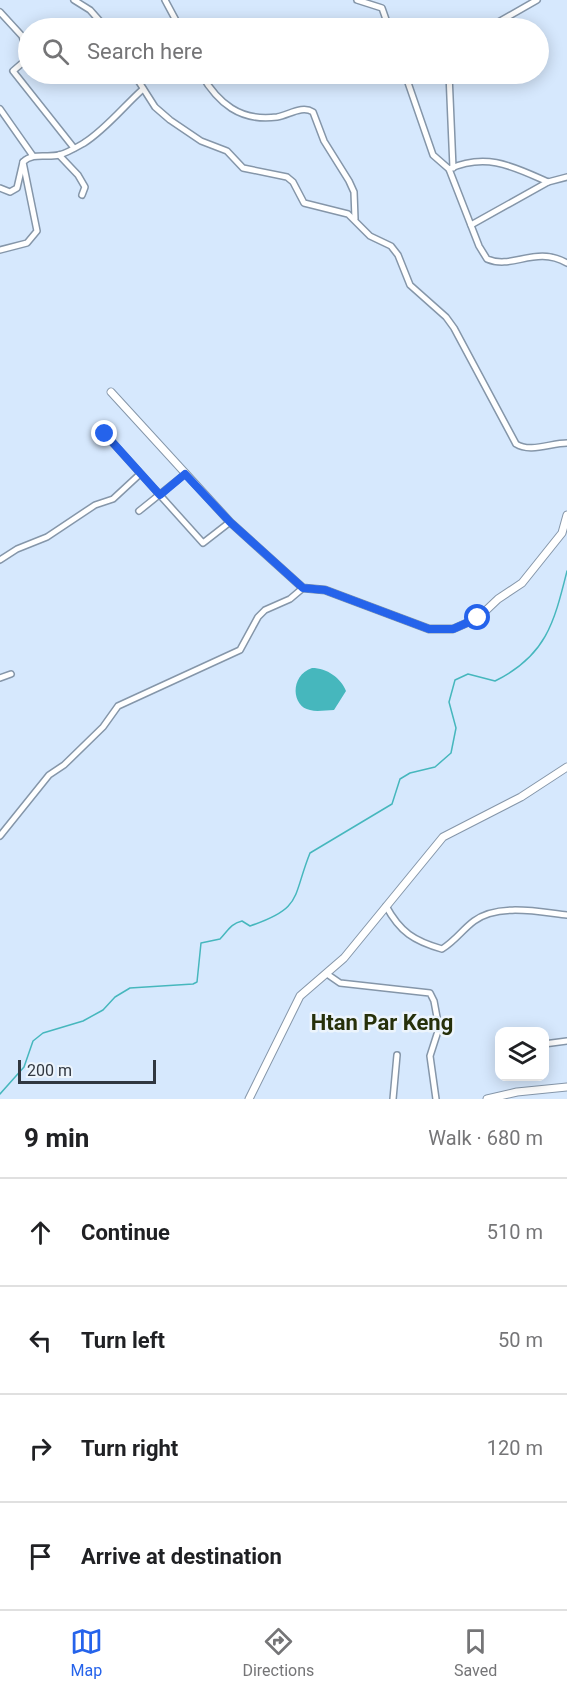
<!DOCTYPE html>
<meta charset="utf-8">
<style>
body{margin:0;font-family:Roboto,sans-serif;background:#f6f6f6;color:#202124}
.controls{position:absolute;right:18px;bottom:18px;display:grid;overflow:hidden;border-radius:12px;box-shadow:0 3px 15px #0003}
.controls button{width:54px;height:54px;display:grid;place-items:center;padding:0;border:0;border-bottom:2px solid #e0e0e0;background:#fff;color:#202124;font:30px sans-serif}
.scale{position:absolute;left:18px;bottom:15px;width:138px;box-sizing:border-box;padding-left:6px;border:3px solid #303740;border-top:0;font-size:16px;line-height:21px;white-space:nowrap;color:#303740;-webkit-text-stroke:4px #ecf4fc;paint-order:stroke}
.stop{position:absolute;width:18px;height:18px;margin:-14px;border:4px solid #2563eb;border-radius:50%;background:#fff}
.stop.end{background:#2563eb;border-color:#fff;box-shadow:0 2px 6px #0008}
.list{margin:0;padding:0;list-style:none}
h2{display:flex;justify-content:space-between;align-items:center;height:78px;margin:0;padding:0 24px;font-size:26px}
h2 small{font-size:20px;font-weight:400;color:#757577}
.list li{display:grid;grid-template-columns:39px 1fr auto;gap:18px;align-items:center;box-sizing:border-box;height:108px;padding:0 24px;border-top:2px solid #e0e0e0}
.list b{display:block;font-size:22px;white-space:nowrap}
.list em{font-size:20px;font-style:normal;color:#757577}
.icon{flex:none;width:33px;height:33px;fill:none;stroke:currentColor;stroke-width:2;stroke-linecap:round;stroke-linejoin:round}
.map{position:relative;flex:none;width:567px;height:1099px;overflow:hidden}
.search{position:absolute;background:#fff;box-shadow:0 3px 15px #0003;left:18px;right:18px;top:18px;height:66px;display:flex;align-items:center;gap:15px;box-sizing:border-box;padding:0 21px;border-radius:33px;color:#757577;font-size:22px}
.sheet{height:510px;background:#fff}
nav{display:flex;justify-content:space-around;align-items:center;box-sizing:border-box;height:84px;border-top:2px solid #e0e0e0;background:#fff;font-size:16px;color:#757577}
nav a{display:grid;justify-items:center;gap:3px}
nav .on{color:#2563eb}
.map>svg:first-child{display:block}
.water{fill:#46b7bd}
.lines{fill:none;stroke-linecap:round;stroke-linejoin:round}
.stream{stroke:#46b7bd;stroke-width:1.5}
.street-casing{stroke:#8596a9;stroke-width:8}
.secondary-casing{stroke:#8596a9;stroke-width:9}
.street{stroke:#fff;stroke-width:5}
.secondary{stroke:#fff;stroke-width:7}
.route{stroke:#2563eb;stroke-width:8}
.labels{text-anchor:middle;stroke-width:5;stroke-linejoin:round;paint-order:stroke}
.district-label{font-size:22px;font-weight:bold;fill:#26300a;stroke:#ecf4fc}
</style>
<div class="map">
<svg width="567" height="1099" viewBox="0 0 567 1099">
<rect width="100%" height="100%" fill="#d6e8fd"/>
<path class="water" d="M312 668C327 668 341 678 346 691L334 710C326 710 317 712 310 710 292 707 289 676 312 668Z"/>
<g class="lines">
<path class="stream" d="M0 1094 24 1067 33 1041 43 1033 83 1021 103 1010 115 997 130 988 193 984 197 982 201 943 220 939C228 931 230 924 242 921L250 926C303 908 292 898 310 853L392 804 400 779 410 773 435 767 451 753 456 728 449 702 455 680 468 674 495 681C546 656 554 623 567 571"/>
<defs>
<g id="street">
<polyline points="74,0 90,10 106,28"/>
<polyline points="165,0 180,28"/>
<polyline points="357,0 382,8 389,28"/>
<polyline points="0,12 22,36 28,55"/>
<polyline points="488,28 537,0"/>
<polyline points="28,58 13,71 74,148"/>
<path d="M134 74 155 107 170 120 201 141 227 151 243 168 287 177 293 182 304 203 348 214 370 236 391 246 398 255 410 285 446 317 454 328 516 444C530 453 551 443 567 443"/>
<path d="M201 74C218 103 240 122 277 117 289 115 302 105 313 112L324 141 349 181 354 192 355 219"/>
<path d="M405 74 433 155 449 169 479 246 487 259C513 270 535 245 567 263"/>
<polyline points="449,74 453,168"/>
<polyline points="0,109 33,156"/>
<polyline points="59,155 78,175 85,187 82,195"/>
<path d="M449 169C487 152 514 167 548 182L567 177"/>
<polyline points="0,188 10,192 17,188 23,162"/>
<polyline points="471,225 548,182"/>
<path d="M0 250 27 243 37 231 23 162C33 152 46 158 59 155 67 153 77 147 84 143 105 130 124 106 143 89"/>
<polyline points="105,434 203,543 230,522"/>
<polyline points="139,511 185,474"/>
<polyline points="0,560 17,549 47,537 95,505 113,499 140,474"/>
<polyline points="0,678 11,674"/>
<polyline points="0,836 49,775 64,765 103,727 118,706 240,650 258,617 265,610 290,599 303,588"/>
<path d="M386 906C400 932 414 941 442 949 456 940 462 930 474 921 498 903 540 912 567 915"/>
<polyline points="327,974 340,983 430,993 434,1001 439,1028 430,1056 436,1099"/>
<polyline points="544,1044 567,1041"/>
<polyline points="393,1099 397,1055"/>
</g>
<g id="secondary">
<polyline points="111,392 230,522 303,588 325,590 429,629 453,629 478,618 498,599 522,583 562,533 567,515"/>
<polyline points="249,1099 300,996 344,958 443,837 521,797 567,767"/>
<polyline points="487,1099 517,1092 567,1087"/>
</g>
</defs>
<use href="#street" class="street-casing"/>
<use href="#secondary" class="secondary-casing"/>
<use href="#street" class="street"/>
<use href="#secondary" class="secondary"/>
</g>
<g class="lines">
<polyline class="route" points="105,434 160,495 185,474 230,522 303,588 325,590 429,629 453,629 478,618"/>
</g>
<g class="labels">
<g class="district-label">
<text x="382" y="1030">Htan Par Keng</text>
</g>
</g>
</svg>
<div class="controls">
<button><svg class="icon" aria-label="layers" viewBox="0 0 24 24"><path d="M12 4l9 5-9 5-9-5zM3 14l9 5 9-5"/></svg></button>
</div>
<div class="scale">200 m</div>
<div class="stop" style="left:478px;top:618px"></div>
<div class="stop end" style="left:105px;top:434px"></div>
<div class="search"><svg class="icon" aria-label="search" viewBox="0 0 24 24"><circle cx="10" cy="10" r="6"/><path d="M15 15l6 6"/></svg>Search here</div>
</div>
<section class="sheet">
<h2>9 min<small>Walk · 680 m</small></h2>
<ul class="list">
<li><svg class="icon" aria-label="ahead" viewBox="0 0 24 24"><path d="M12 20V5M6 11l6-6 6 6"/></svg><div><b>Continue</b></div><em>510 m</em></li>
<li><svg class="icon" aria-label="left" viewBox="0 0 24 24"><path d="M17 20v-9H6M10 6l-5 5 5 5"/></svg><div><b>Turn left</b></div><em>50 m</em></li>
<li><svg class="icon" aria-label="right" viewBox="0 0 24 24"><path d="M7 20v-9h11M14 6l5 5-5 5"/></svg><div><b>Turn right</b></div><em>120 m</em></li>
<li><svg class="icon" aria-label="arrive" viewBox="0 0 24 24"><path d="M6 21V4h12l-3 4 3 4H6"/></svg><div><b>Arrive at destination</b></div></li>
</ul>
</section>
<nav>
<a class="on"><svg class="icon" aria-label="map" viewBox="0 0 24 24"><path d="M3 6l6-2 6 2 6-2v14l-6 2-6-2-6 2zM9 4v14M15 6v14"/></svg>Map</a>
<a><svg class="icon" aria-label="directions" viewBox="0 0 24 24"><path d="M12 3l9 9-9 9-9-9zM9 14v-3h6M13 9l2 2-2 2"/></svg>Directions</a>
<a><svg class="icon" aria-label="saved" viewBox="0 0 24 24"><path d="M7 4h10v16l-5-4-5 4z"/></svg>Saved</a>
</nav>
